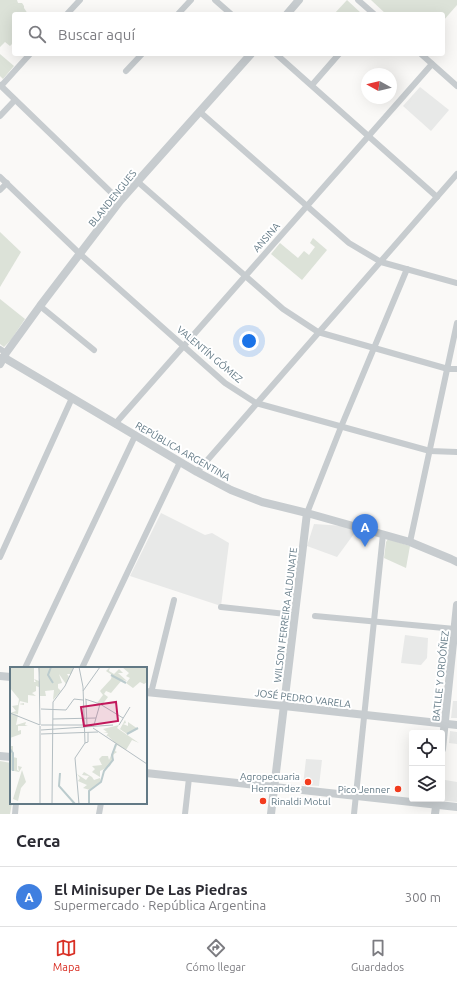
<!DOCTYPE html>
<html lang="es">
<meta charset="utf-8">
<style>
body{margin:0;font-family:Ubuntu,sans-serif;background:#f2f2f3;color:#2b2b33}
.controls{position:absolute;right:12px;bottom:12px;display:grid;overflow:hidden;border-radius:4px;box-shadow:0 4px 16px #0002}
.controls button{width:36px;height:36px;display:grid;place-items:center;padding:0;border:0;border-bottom:1px solid #e1e1e2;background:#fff;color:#2b2b33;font:20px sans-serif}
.compass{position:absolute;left:361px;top:68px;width:36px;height:36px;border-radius:50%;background:#fff;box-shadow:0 4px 16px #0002;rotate:278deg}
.you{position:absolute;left:249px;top:341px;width:14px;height:14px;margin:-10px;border:3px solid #fff;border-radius:50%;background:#1a73e8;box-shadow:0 0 0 6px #1a73e833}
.badge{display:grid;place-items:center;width:26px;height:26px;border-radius:50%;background:#d93025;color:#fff;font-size:13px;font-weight:700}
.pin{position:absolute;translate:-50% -33px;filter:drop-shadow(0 1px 2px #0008)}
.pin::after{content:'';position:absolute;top:21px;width:14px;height:12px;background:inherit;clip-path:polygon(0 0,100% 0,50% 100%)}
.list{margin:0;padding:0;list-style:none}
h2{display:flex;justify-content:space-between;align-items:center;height:52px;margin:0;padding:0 16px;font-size:17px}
h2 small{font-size:13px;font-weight:400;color:#7c7c81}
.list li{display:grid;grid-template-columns:26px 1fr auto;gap:12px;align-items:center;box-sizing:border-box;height:60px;padding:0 16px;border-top:1px solid #e1e1e2}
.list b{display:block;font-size:15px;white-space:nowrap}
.list p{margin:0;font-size:13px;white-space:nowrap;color:#7c7c81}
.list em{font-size:13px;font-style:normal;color:#7c7c81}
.icon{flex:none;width:22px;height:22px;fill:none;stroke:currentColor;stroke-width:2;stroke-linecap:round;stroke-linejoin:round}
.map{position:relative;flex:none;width:457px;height:814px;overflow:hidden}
.search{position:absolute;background:#fff;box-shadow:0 4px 16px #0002;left:12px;right:12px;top:12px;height:44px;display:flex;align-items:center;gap:10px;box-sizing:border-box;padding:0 14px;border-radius:4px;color:#7c7c81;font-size:15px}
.sheet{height:112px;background:#fff}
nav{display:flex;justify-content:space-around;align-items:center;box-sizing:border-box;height:56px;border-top:1px solid #e1e1e2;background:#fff;font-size:11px;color:#7c7c81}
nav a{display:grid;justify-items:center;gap:2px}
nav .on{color:#d93025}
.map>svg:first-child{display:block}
.built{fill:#e8e9e8}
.green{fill:#dce2d8}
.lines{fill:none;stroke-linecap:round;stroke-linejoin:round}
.minor{stroke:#c7cccf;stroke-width:6}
.tertiary{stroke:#c7cccf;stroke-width:8}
.poi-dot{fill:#f33c1e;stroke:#fff;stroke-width:1.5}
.labels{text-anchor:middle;stroke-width:4;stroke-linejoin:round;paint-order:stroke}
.street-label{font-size:10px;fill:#627985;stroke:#fff}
.poi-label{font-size:10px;fill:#627985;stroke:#fff;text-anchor:end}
.inset-river{fill:none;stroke:#bbcbcd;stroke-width:2}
.inset-road{fill:none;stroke:#b4bec2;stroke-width:1}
.view{fill:#c2185b;fill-opacity:0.15;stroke:#c2185b;stroke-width:2}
.inset-edge{fill:none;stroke:#627985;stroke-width:2}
</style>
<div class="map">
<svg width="457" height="814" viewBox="0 0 457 814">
<rect width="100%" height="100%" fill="#faf9f7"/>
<g class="built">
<polygon points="420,87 449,110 431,131 403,106"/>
<polygon points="161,513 205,535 212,533 229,543 221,606 130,576"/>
<polygon points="314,524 359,527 337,557 307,546"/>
<polygon points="405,635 428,638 427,658 421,665 401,663"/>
<polygon points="453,701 457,701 457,718 451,718"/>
<polygon points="450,731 457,732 457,744 449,743"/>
<polygon points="306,759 322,760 319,786 303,785"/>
<polygon points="445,780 457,782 457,802 445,801 442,797"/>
</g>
<g class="green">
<polygon points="0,0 17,0 18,3 22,3 24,6 24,8 28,14 14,14 14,42 10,46 5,42 0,47"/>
<polygon points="347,0 362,14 334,14"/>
<polygon points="371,0 457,0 457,5 443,21 443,14 386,14"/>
<polygon points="0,54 14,66 3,79 0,76"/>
<polygon points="0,232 21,252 0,287"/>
<polygon points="313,238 327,250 302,280 271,254 280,243 298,258 304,251 309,255 315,247 310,243"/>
<polygon points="0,299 25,319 11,340 4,347 0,344"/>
<polygon points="388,539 410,546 406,568 384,558 386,542"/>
<polygon points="0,761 11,763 12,803 10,814 0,814"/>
</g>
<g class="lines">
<g class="minor">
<polyline points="215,0 231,14"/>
<polyline points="358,0 374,14"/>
<polyline points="67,14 80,0"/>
<polyline points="178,14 191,0"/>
<polyline points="276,54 437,197"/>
<polyline points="421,54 457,86"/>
<polyline points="126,71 142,54"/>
<polyline points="0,85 120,201"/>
<polyline points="312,85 339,54"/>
<polyline points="1,86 30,54"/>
<polyline points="200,112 349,243 381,262 457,283"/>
<polyline points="0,116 15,100"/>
<polyline points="0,177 80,254 225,383 256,403 430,451 457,452"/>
<polyline points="138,182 283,309 318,332 448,369 457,369"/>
<polyline points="0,190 7,183"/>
<polyline points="40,306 94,350"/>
<polyline points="0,349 6,353"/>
<polyline points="115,424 432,64"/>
<polyline points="197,472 457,174"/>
<polyline points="307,513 341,427 407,269"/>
<polyline points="410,542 457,323"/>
<polyline points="0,557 72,398"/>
<polyline points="221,607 295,615"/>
<polyline points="315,616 455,629"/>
<polyline points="25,668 135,436"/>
<polyline points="82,668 180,462"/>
<polyline points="151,693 174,600"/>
<polyline points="15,814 16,803"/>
<polyline points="99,814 101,803"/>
<polyline points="185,814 189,778"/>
<polyline points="354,814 383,534"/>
</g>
<g class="tertiary">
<polyline points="287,14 299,0"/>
<polyline points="3,357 197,472 231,490 262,502 307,513 410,542 451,559 457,562"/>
<polyline points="0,364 6,353 40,306 120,201 251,54"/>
<polyline points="0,676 11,677"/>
<polyline points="146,692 284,706 457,725"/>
<polyline points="442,749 457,605"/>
<polyline points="0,756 11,757"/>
<polyline points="146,773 457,807"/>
<polyline points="271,814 307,513"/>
<polyline points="435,814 437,799"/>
</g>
</g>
<g class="poi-dot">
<circle cx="308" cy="782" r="4"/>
<circle cx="398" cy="789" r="4"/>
<circle cx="263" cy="801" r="4"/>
</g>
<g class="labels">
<g class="street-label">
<text transform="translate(112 198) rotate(-51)" y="4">BLANDENGUES</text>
<text transform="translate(266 237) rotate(-49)" y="4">ANSINA</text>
<text transform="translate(210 354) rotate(40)" y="4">VALENTÍN GÓMEZ</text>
<text transform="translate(183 451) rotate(30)" y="4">REPÚBLICA ARGENTINA</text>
<text transform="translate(285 615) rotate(-83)" y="4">WILSON FERREIRA ALDUNATE</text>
<text transform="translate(440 676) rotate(-84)" y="4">BATLLE Y ORDÓÑEZ</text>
<text transform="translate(303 698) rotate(7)" y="4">JOSÉ PEDRO VARELA</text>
</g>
<g class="poi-label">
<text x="300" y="780">Agropecuaria<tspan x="300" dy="12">Hernandez</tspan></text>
<text x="390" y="793">Pico Jenner</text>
<text x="271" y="805" text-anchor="start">Rinaldi Motul</text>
</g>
</g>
<g transform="translate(10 667)">
<rect width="137" height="137" fill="#faf9f7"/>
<path d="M0 0H24V22V15H26L24 12 29 14 30 11 28 0H64L61 7H57L59 10 56 17 49 7 52 16 48 17V21L51 24 43 33 44 23 35 24 36 29H29V20L26 19V24L22 26 26 29 18 28V36L10 34 9 37 14 36V38L9 37 8 47 0 46 6 44 2 39 8 38 9 32 0 21ZM100 0 99 4 104 7 109 2 113 6H108L117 14 112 13 101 26 96 24 94 27 98 30 92 38 87 36 93 28 90 24 101 12 102 8 96 4ZM112 0H137V15L134 17 130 15 123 21 116 16 120 11 116 9 119 6ZM0 46 8 48 6 58 16 55 15 58 18 59H8V64L11 63V67L0 71ZM109 58 107 61 129 76 122 73 116 83 107 78 105 84 107 85 104 87 100 99 90 104V110L82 105 85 102 82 99 92 98 89 92 92 89H98L99 93 106 77 98 69 96 70 98 66 93 65H97L93 62ZM0 79H3V90L7 91V103L9 104 8 99 12 100 9 105 0 103ZM12 103 16 115 11 121 8 134 3 132ZM74 105 82 110 84 113 90 111 91 115 80 123 73 121 77 118 68 114 70 111 67 107 76 113 79 109 72 108Z" fill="#dce2d8"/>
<path d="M115 53 116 56 113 57 118 59V55L128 62 117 67 107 60 110 62Z" fill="#dce2d8"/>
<path class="inset-river" d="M41 0 38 8 43 16M101 8 116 16M117 67 128 61M0 82 3 86V104M50 106 49 119 65 137M79 137V124L91 115 94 104 103 93 102 88 106 77"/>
<path class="inset-road" d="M29 0 30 58M73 24 90 0M75 32 90 37 113 51M76 33 77 59M31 42 56 43 64 32 73 33M0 46 30 58M43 52 86 51M31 58H84M84 58 90 37M109 58 120 40M83 61 137 97M31 63 103 58M31 67 88 65M75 76 78 75V65M65 91 75 76 73 20 69 0M65 91 69 137M30 137V59M42 137 43 35 55 19 64 0"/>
<path class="view" d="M106 35 108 54 74 59 71 40Z"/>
<rect width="137" height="137" class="inset-edge"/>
</g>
</svg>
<div class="controls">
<button><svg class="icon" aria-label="locate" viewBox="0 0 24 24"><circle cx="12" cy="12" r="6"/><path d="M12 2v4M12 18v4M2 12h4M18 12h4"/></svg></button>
<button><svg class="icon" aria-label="layers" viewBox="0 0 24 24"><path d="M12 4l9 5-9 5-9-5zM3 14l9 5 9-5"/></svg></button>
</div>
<svg class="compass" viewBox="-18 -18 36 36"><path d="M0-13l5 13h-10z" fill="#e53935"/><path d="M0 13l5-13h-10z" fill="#7c7c81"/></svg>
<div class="you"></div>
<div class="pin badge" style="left:365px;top:547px;background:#3f7fe0">A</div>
<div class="search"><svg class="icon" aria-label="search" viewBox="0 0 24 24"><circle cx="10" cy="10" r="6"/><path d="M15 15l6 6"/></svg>Buscar aquí</div>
</div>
<section class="sheet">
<h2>Cerca<small></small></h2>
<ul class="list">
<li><span class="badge" style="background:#3f7fe0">A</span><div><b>El Minisuper De Las Piedras</b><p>Supermercado · República Argentina</p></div><em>300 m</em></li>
</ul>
</section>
<nav>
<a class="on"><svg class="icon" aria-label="map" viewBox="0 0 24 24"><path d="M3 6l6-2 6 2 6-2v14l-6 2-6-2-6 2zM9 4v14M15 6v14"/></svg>Mapa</a>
<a><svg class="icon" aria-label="directions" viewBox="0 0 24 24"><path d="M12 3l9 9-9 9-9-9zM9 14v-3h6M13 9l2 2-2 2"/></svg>Cómo llegar</a>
<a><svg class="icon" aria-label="saved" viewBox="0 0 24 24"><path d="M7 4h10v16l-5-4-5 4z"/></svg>Guardados</a>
</nav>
